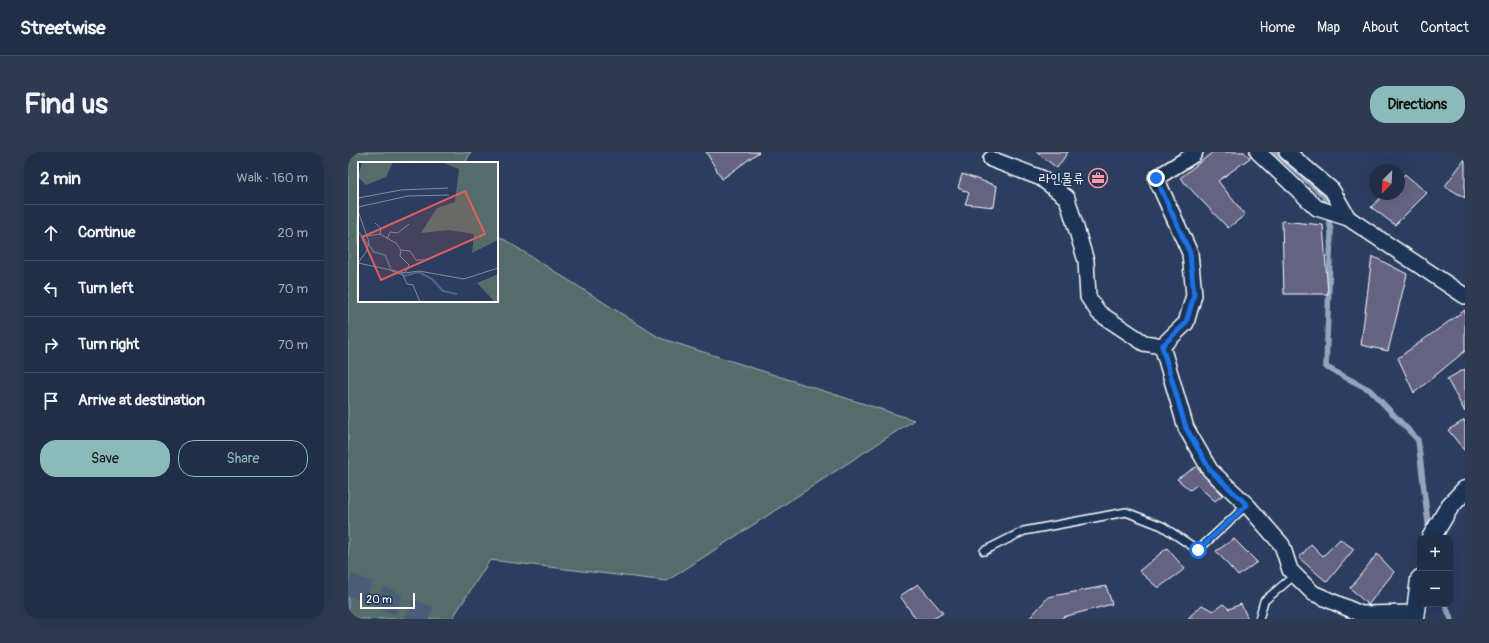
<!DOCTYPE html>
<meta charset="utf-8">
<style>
body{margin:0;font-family:Pangolin,"Poor Story",sans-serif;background:#2d3a52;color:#f1f3f6}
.controls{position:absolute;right:12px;bottom:12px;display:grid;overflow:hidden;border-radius:8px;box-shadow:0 4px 16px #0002}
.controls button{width:36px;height:36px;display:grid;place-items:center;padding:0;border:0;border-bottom:1px solid #3d4a60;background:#202e48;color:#f1f3f6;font:20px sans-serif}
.compass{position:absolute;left:1021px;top:12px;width:36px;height:36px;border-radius:50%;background:#202e48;box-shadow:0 4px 16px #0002;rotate:204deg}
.scale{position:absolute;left:12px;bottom:10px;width:55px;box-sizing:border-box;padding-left:4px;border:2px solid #fff;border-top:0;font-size:11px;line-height:14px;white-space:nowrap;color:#fff;-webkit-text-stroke:3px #1d3557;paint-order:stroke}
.stop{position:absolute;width:12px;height:12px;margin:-9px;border:3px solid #1a73e8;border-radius:50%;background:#fff}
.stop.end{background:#1a73e8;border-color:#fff;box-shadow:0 1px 4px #0008}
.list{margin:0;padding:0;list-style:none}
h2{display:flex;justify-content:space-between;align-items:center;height:52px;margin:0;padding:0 16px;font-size:17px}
h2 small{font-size:13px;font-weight:400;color:#a2a8b4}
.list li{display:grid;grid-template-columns:26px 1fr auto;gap:12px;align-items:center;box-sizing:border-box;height:56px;padding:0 16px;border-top:1px solid #3d4a60}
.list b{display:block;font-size:15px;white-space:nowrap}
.list em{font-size:13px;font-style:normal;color:#a2a8b4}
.actions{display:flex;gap:8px;padding:12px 16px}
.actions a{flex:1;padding:9px 0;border:1px solid #8bbbb9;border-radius:16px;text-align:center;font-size:14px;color:#8bbbb9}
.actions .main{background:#8bbbb9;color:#111}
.icon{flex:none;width:22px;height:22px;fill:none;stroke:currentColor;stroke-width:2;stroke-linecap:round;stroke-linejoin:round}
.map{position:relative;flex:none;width:1117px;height:467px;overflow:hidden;border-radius:16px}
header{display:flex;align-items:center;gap:24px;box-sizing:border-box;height:56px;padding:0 20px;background:#202e48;border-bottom:1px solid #3d4a60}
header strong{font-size:19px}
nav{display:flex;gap:22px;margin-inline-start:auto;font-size:14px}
.intro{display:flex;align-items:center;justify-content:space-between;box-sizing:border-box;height:96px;padding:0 24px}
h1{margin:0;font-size:28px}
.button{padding:10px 18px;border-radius:16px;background:#8bbbb9;color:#111;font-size:14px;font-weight:700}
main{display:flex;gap:24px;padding:0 24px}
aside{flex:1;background:#202e48;border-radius:16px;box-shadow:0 4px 16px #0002}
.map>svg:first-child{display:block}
.green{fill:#556d6a;stroke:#aab6b4}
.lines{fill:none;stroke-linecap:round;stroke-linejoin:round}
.stream{stroke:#92a5bc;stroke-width:5.5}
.building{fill:#656282;stroke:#fff}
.motorway-tunnel{stroke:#4b5b78;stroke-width:22;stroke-dasharray:22 11;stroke-linecap:butt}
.service-casing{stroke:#fff;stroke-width:10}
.minor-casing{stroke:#fff;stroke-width:18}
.tertiary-casing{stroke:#fff;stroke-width:21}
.service{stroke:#1d3557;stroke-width:7}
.minor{stroke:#1d3557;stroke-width:15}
.tertiary{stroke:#1d3557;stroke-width:18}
.route{stroke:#1a73e8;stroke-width:5}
.labels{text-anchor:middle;stroke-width:3.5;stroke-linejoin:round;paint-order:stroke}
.poi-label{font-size:14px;fill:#fff;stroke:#1d3557;text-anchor:end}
.inset-river{fill:none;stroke:#49698f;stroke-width:2}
.inset-road{fill:none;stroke:#808ba0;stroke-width:1}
.view{fill:#e05e5e;fill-opacity:0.15;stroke:#e05e5e;stroke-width:2}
.inset-edge{fill:none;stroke:#fff;stroke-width:2}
</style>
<header>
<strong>Streetwise</strong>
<nav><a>Home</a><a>Map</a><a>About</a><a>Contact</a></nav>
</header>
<div class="intro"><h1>Find us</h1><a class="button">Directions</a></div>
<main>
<aside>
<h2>2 min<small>Walk · 160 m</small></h2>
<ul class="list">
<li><svg class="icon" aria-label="ahead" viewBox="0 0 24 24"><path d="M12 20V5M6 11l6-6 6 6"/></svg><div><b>Continue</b></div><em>20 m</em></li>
<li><svg class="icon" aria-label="left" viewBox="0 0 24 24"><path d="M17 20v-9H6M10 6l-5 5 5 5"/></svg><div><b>Turn left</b></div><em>70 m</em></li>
<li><svg class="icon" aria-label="right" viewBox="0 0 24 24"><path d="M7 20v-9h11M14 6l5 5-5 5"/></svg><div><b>Turn right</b></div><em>70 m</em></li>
<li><svg class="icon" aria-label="arrive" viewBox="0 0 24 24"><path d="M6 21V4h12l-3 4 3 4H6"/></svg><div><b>Arrive at destination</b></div></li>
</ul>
<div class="actions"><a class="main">Save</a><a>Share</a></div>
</aside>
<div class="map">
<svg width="1117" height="467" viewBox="0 0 1117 467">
<rect width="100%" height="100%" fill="#2b3e60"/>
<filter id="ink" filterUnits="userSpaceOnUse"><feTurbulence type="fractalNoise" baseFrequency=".025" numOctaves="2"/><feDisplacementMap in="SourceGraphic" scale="8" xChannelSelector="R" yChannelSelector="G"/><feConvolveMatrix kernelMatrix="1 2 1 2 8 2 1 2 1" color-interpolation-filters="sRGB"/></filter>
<g filter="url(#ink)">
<polygon class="green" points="0,0 123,0 117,11 11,11 11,149 149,149 149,83 312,186 566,268 319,429 142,408 104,467 0,467"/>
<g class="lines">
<g class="stream">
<polyline points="927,0 976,44 983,79 978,215 1022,238 1070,288 1081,379"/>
<polyline points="1097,452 1103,467"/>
</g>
</g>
<g class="building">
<polygon points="358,0 411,0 374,27"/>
<polygon points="688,0 720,0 709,16"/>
<polygon points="865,0 896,0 902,6 870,29 897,63 880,76 832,26"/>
<polygon points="1117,7 1117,46 1097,34"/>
<polygon points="614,22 649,34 646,55 617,52 621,41 610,36"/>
<polygon points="1057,22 1079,41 1047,73 1023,55 1037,42 1051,42 1051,28"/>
<polygon points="934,69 975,73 980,142 936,142"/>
<polygon points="1024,104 1059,122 1040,199 1013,193"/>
<polygon points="1117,158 1117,199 1066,241 1050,206"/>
<polygon points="1117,217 1117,260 1099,227"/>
<polygon points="1117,268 1117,298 1116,298 1100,278"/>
<polygon points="848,315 875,343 867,349 849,333 842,338 829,327"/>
<polygon points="886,387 909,410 890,424 868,399"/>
<polygon points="992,387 1006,397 979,430 951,406 963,392 975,404"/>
<polygon points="819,396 837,417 810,436 791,419"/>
<polygon points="1029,402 1046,420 1020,453 1002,436"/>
<polygon points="570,432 595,461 585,467 568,467 552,444"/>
<polygon points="758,434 764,452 715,465 714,467 681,467 700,445"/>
<polygon points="875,452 881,457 893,452 900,467 839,467 854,453 865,459"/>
</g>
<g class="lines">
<polyline class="motorway-tunnel" points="0,432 85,467"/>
<defs>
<g id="service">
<polyline points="636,399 676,379 778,360 814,374 850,398 899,353"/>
<polyline points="911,467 916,449 947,423"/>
</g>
<g id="minor">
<polyline points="910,0 969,56 1000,66 1117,144"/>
<polyline points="939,0 984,38 1000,66"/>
<polyline points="643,7 693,26 719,46 738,109 740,145 751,161 796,191 814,194"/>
<polyline points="814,194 838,276 862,318 899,353 934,393 942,418 965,441 1013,462 1068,461"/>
<polyline points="814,194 838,171 846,143 842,101 808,26 845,3 847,0"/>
</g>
<g id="tertiary">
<polyline points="1083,386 1102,354 1117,338"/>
<polyline points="1067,467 1072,427"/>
</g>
</defs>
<use href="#service" class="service-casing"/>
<use href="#minor" class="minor-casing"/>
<use href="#tertiary" class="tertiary-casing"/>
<use href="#service" class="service"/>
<use href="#minor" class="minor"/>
<use href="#tertiary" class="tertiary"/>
</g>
</g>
<g class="lines" filter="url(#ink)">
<polyline class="route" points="808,26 842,101 846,143 838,171 814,194 838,276 862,318 899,353 850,398"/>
</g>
<defs>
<symbol id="office-ring" viewBox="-11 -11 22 22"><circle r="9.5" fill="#1d3557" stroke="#ff9aa2" stroke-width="1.5"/><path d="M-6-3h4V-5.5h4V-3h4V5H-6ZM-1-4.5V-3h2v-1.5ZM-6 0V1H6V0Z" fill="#ff9aa2"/></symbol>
</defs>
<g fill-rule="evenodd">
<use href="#office-ring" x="739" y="15" width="22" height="22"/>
</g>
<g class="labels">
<g class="poi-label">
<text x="736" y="31">라인물류</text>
</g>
</g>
<g transform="translate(10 10)">
<rect width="140" height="140" fill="#2b3e60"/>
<path d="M4 0H35L28 15 8 23 0 15ZM83 0H140V78L114 91 116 72 90 68 63 71 79 46 97 40 101 7ZM140 112V140H137L119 121Z" fill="#556d6a"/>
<path class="inset-river" d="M0 69 16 90 27 93 33 107M43 111 47 114 61 110 74 117 85 129 99 132"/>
<path class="inset-road" d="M0 36 43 28 90 26M0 45 50 34 91 33M0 49 11 80 8 90 0 101 47 111 61 109 106 117 140 106M17 61 23 66 22 72M9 74 22 72 38 81 43 88 52 89 58 98H67M29 77 32 70 40 71 51 62M43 88 42 94 51 103 47 111M32 108 45 113 49 122 55 123 62 140"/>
<path class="view" d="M107 29 127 72 23 118 4 75Z"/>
<rect width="140" height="140" class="inset-edge"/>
</g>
</svg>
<div class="controls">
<button>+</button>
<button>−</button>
</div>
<svg class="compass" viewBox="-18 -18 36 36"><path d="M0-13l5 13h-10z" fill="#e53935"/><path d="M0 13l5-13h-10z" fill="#a2a8b4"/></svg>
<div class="scale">20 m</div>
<div class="stop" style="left:850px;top:398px"></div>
<div class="stop end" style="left:808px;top:26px"></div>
</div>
</main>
